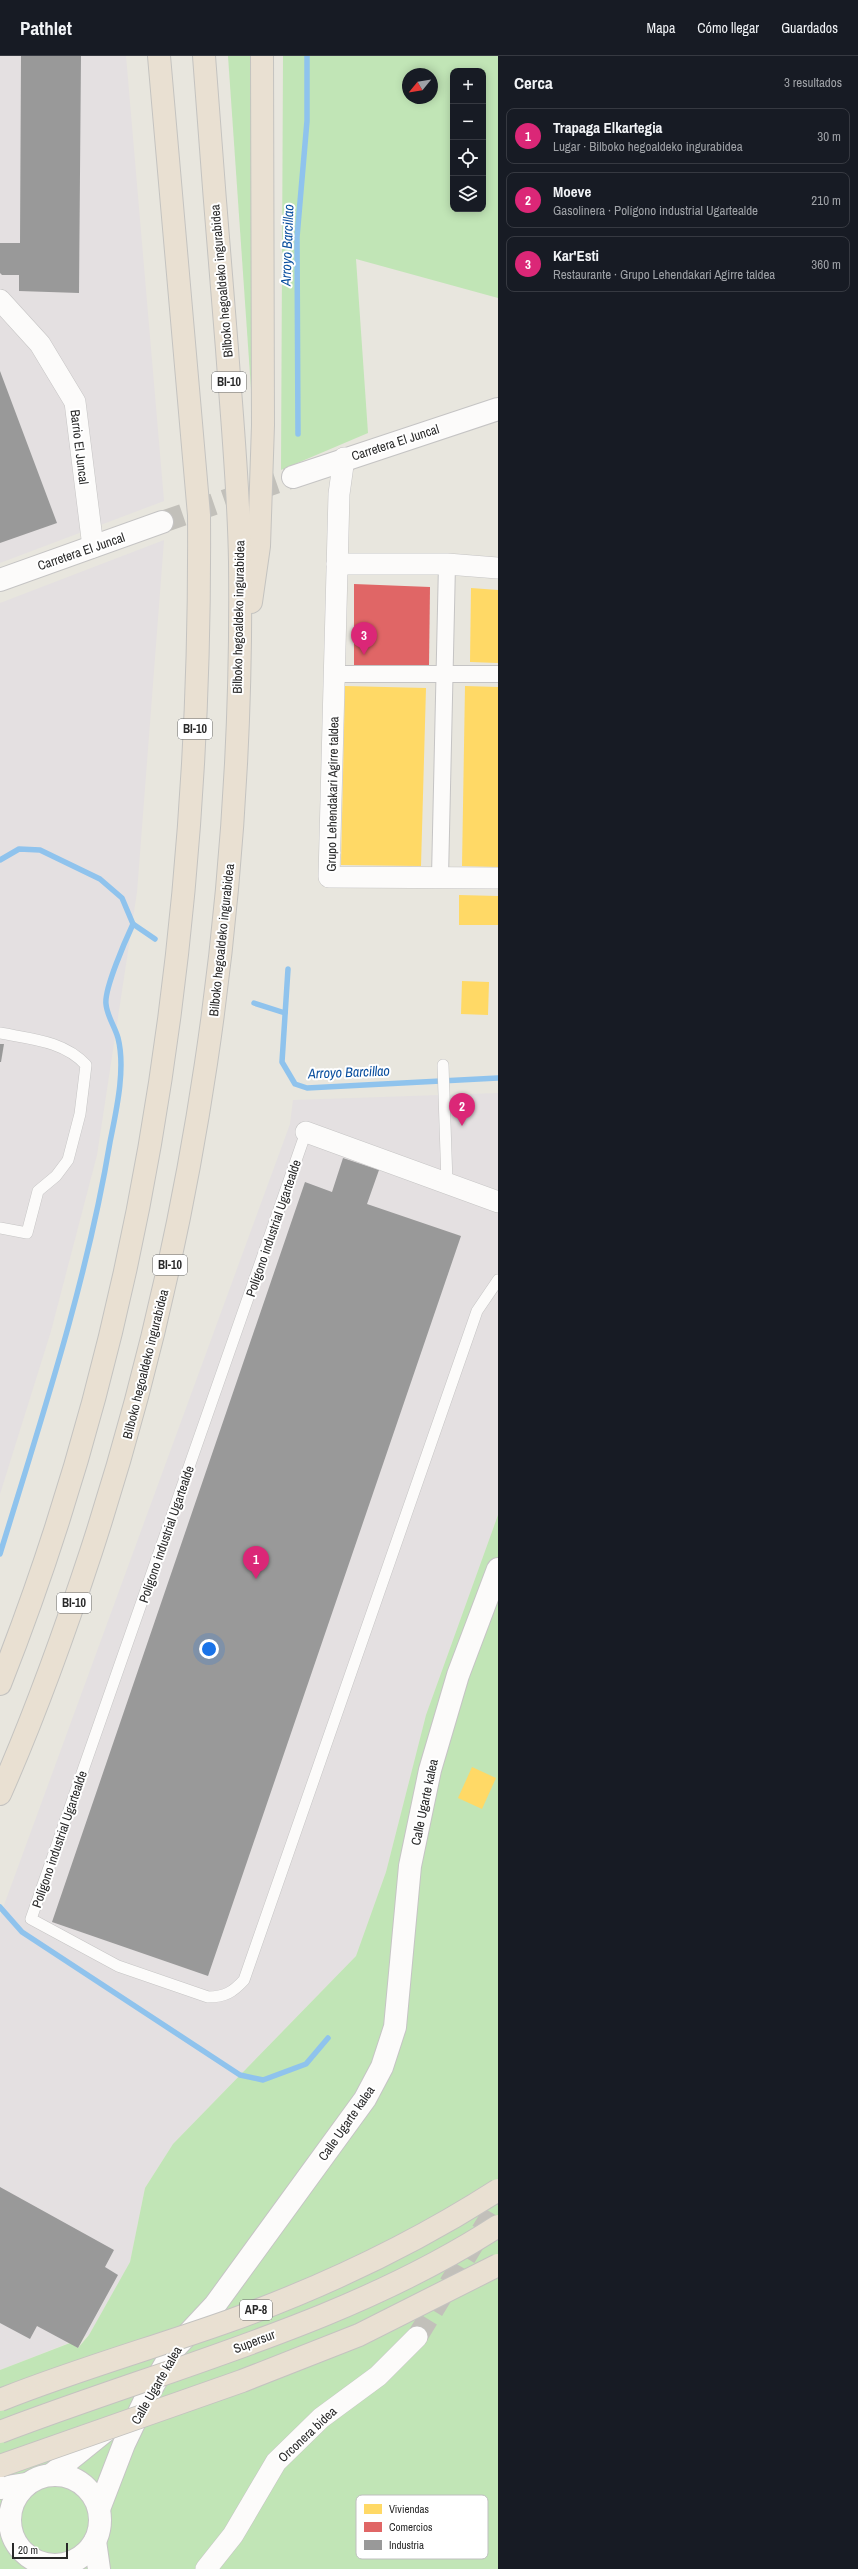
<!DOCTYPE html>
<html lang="es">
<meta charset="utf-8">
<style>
body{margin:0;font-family:"Archivo Narrow",sans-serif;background:#242831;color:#f1f3f6}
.controls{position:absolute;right:12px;top:12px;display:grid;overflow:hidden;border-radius:8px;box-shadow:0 2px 10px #0003}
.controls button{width:36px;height:36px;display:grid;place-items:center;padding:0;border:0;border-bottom:1px solid #363941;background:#171b24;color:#f1f3f6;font:20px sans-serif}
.compass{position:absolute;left:402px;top:12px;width:36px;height:36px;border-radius:50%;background:#171b24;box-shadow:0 2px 10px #0003;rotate:240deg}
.scale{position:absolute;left:12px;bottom:10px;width:56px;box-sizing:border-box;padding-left:4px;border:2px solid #292929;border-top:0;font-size:11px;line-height:14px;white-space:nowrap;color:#292929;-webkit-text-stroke:3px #fff;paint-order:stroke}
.you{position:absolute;left:209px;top:1593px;width:14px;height:14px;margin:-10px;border:3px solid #fff;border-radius:50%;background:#1a73e8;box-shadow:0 0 0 6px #1a73e833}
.badge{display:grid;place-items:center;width:26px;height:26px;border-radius:50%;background:#db2777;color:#fff;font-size:13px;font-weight:700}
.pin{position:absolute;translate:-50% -33px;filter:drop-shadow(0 1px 2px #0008)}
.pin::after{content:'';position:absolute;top:21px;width:14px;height:12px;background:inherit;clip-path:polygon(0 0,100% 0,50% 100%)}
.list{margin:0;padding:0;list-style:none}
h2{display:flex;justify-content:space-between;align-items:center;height:52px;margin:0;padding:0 16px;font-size:17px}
h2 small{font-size:13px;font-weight:400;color:#9ea1a6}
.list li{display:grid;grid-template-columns:26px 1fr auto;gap:12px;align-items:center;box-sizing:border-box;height:56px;margin:0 8px 8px;padding:0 8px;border:1px solid #363941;border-radius:8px}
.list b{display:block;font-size:15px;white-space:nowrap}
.list p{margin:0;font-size:13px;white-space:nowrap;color:#9ea1a6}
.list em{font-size:13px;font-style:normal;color:#9ea1a6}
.icon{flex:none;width:22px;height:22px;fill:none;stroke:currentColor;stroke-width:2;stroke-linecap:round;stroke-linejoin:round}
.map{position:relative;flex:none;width:498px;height:2513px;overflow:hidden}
header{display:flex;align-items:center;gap:24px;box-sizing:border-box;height:56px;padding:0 20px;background:#171b24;border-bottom:1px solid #363941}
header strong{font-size:19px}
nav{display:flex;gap:22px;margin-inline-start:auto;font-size:14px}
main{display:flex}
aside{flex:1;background:#171b24}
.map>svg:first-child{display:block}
.industrial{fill:#e4e0e1}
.green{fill:#c1e5b6;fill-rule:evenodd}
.homes{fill:#ffd966}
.shops{fill:#e06666}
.industry{fill:#999}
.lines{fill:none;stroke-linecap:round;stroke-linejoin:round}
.stream{stroke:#8fc3ed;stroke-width:5.5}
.minor-tunnel{stroke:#c2c0ba;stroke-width:21;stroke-dasharray:21 10;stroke-linecap:butt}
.tertiary-tunnel{stroke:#c2c0ba;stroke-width:22;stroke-dasharray:22 11;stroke-linecap:butt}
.service-casing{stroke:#c5c4c4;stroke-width:12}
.pedestrian-casing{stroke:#c5c4c4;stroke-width:18}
.minor-casing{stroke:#c5c4c4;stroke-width:22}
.tertiary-casing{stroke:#c5c4c4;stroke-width:24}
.motorway-casing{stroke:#c4c3c0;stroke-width:24}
.service{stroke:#fcfbfa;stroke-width:11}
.pedestrian{stroke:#fcfbfa;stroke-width:16}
.minor{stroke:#fcfbfa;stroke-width:21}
.tertiary{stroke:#fcfbfa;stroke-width:22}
.motorway{stroke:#e9e0d2;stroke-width:22}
.motorway-bridge-casing{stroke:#c4c3c0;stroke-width:24;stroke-linecap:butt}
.motorway-bridge{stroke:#e9e0d2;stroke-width:22}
.labels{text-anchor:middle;stroke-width:4;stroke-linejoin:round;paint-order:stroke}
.shield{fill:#fff;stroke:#696969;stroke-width:1}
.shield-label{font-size:12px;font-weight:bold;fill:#292929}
.street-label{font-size:13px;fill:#292929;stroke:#fff}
.water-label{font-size:14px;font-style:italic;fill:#094e9e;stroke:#fff}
.key{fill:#fff;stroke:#bfbfbf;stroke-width:1}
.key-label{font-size:11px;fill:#292929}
</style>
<header>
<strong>Pathlet</strong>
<nav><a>Mapa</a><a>Cómo llegar</a><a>Guardados</a></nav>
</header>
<main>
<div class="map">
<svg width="498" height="2513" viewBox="0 0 498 2513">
<rect width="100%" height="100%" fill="#e8e6de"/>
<g class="industrial">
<polygon points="0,0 126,0 164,445 0,507"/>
<polygon points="164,484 137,836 97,1099 51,1275 0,1438 0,547"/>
<polygon points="498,1037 498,1459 426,1659 386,1816 356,1900 173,2088 145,2132 130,2206 89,2279 0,2314 0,1860 290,1068 293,1044"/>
</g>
<g class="green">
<polygon points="228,0 255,0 255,261 251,333"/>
<path d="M283 0H498V242L356 203 368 377 281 414ZM453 15H483V153H453ZM408 18H432V42H408Z"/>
<polygon points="498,1459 498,2513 0,2513 0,2314 70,2287 78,2292 89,2279 130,2206 145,2132 173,2088 356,1900 386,1816 426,1659"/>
</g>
<g class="homes">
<polygon points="471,532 498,534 498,607 470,606"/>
<polygon points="345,630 426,632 421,810 341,809"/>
<polygon points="465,630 498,631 498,811 462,810"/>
<polygon points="459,839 498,840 498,869 459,869"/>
<polygon points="462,925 489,926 488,959 461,958"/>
<polygon points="472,1711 496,1722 482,1753 458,1742"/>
</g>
<polygon class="shops" points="354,528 430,531 429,610 354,609"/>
<g class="industry">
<polygon points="21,0 81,0 79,237 19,235 19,219 2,219 0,217 0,187 20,187"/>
<polygon points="0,315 57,467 0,487"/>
<polygon points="0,988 4,988 1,1006 0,1006"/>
<polygon points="343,1102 379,1114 367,1148 461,1180 208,1920 52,1866 305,1126 332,1136"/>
<polygon points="0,2131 114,2194 105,2211 118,2219 78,2292 37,2270 30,2283 0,2267"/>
</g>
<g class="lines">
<g class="stream">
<polyline points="298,378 297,181 307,65 307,0"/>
<polyline points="0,804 19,793 40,794 100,823 122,842 133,868 155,883"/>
<polyline points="288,913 282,1006 295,1028 307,1032 498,1022"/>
<polyline points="254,947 285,957"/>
<path d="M0 1498C41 1364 87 1225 110 1086 116 1056 126 1013 118 982 115 971 107 960 106 948 104 933 126 883 133 868"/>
<polyline points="0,1851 22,1876 240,2019 263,2024 306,2008 328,1982"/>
</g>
<polyline class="minor-tunnel" points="417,2281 498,2148"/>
<polyline class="tertiary-tunnel" points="162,466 293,421"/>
<defs>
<g id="service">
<path d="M0 977C31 983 64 985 86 1009L80 1058 68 1104 56 1120 38 1135 27 1177 0 1172"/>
<polyline points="443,1009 447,1127"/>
<path d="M306 1076 31 1863 118 1910 208 1941C225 1941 233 1936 244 1924L477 1255 498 1224"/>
</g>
<g id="pedestrian">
<polyline points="334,618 498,618"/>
<polyline points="440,821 447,508"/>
</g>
<g id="minor">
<polyline points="0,244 40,288 75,346 93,491"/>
<polyline points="344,402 339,438 329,821 498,822"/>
<polyline points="337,508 447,508 498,512"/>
<polyline points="306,1076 498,1146"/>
<polyline points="206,2513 233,2479 276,2406 321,2362 378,2320 417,2281"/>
</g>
<g id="tertiary">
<polyline points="293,421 498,353"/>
<polyline points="0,524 162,466"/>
<polyline points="52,2418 109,2372"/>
<circle cx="55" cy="2464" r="45"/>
<polyline points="0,2432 27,2428"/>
<polyline points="99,2453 124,2388 146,2342 174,2293 215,2249 365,2043 382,2011 395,1971 410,1810 430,1714 458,1619 498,1513"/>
<polyline points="95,2485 99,2513"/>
</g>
<g id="motorway">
<polyline points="251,546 259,490 263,369 262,0"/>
<path d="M0 1628C148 1254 202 858 199 459L159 0"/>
<path d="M0 1738C35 1659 64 1578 91 1496 195 1177 244 842 240 506 239 435 232 364 227 293 219 195 211 98 204 0"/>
</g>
</defs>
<use href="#service" class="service-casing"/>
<use href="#pedestrian" class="pedestrian-casing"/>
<use href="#minor" class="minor-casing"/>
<use href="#tertiary" class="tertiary-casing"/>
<use href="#motorway" class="motorway-casing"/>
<use href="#service" class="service"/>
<use href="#pedestrian" class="pedestrian"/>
<use href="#minor" class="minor"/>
<use href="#tertiary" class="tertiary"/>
<use href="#motorway" class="motorway"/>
<defs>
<g id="motorway-bridge">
<path d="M0 2344C75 2314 153 2292 229 2265 323 2231 414 2188 498 2134"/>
<path d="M0 2376C167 2312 347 2268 498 2170"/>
<polyline points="0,2410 242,2325 359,2279 498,2209"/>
</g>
</defs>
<use href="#motorway-bridge" class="motorway-bridge-casing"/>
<use href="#motorway-bridge" class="motorway-bridge"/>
</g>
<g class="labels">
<g class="shield">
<rect x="212" y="316" width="34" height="20" rx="3"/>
<rect x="178" y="663" width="34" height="20" rx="3"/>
<rect x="153" y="1199" width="34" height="20" rx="3"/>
<rect x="57" y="1537" width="34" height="20" rx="3"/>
<rect x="240" y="2244" width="32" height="20" rx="3"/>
</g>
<g class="shield-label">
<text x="229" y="330">BI-10</text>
<text x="195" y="677">BI-10</text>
<text x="170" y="1213">BI-10</text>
<text x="74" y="1551">BI-10</text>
<text x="256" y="2258">AP-8</text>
</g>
<g class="street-label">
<text transform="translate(221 225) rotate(-95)" y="5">Bilboko hegoaldeko ingurabidea</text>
<text transform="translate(395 386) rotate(-18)" y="5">Carretera El Juncal</text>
<text transform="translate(80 391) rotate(83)" y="5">Barrio El Juncal</text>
<text transform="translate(81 495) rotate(-19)" y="5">Carretera El Juncal</text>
<text transform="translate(238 561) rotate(-89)" y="5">Bilboko hegoaldeko ingurabidea</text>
<text transform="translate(332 738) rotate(-89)" y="5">Grupo Lehendakari Agirre taldea</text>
<text transform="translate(221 884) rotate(-84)" y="5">Bilboko hegoaldeko ingurabidea</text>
<text transform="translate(273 1172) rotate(-71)" y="5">Polígono industrial Ugartealde</text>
<text transform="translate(145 1308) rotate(-76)" y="5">Bilboko hegoaldeko ingurabidea</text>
<text transform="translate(166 1478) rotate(-71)" y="5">Polígono industrial Ugartealde</text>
<text transform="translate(424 1746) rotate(-78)" y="5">Calle Ugarte kalea</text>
<text transform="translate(59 1783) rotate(-71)" y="5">Polígono industrial Ugartealde</text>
<text transform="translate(346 2067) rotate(-55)" y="5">Calle Ugarte kalea</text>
<text transform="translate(254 2285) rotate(-21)" y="5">Supersur</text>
<text transform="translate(156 2329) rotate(-60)" y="5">Calle Ugarte kalea</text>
<text transform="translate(307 2378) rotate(-43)" y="5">Orconera bidea</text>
</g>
<g class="water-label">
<text transform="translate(287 189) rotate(-88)" y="5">Arroyo Barcillao</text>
<text transform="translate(349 1016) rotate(-2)" y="5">Arroyo Barcillao</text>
</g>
</g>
<rect x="356" y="2439" width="132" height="64" rx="6" class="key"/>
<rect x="364" y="2448" width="18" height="10" fill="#ffd966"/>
<rect x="364" y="2466" width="18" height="10" fill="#e06666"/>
<rect x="364" y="2484" width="18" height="10" fill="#999"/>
<g class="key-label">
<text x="389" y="2457">Viviendas</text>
<text x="389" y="2475">Comercios</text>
<text x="389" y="2493">Industria</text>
</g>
</svg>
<div class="controls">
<button>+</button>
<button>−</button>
<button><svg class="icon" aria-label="locate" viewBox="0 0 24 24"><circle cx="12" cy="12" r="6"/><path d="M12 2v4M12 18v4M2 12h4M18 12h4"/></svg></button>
<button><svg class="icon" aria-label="layers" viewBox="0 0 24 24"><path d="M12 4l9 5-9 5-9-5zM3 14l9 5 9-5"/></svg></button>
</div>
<svg class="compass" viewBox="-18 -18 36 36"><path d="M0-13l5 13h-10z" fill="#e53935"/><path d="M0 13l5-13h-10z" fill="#9ea1a6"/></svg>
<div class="scale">20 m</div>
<div class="you"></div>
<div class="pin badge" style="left:256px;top:1523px">1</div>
<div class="pin badge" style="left:462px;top:1070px">2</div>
<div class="pin badge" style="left:364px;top:599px">3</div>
</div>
<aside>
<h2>Cerca<small>3 resultados</small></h2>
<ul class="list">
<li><span class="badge">1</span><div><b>Trapaga Elkartegia</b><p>Lugar · Bilboko hegoaldeko ingurabidea</p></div><em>30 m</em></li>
<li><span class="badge">2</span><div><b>Moeve</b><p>Gasolinera · Polígono industrial Ugartealde</p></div><em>210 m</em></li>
<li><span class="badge">3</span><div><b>Kar'Esti</b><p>Restaurante · Grupo Lehendakari Agirre taldea</p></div><em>360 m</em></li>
</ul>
</aside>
</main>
